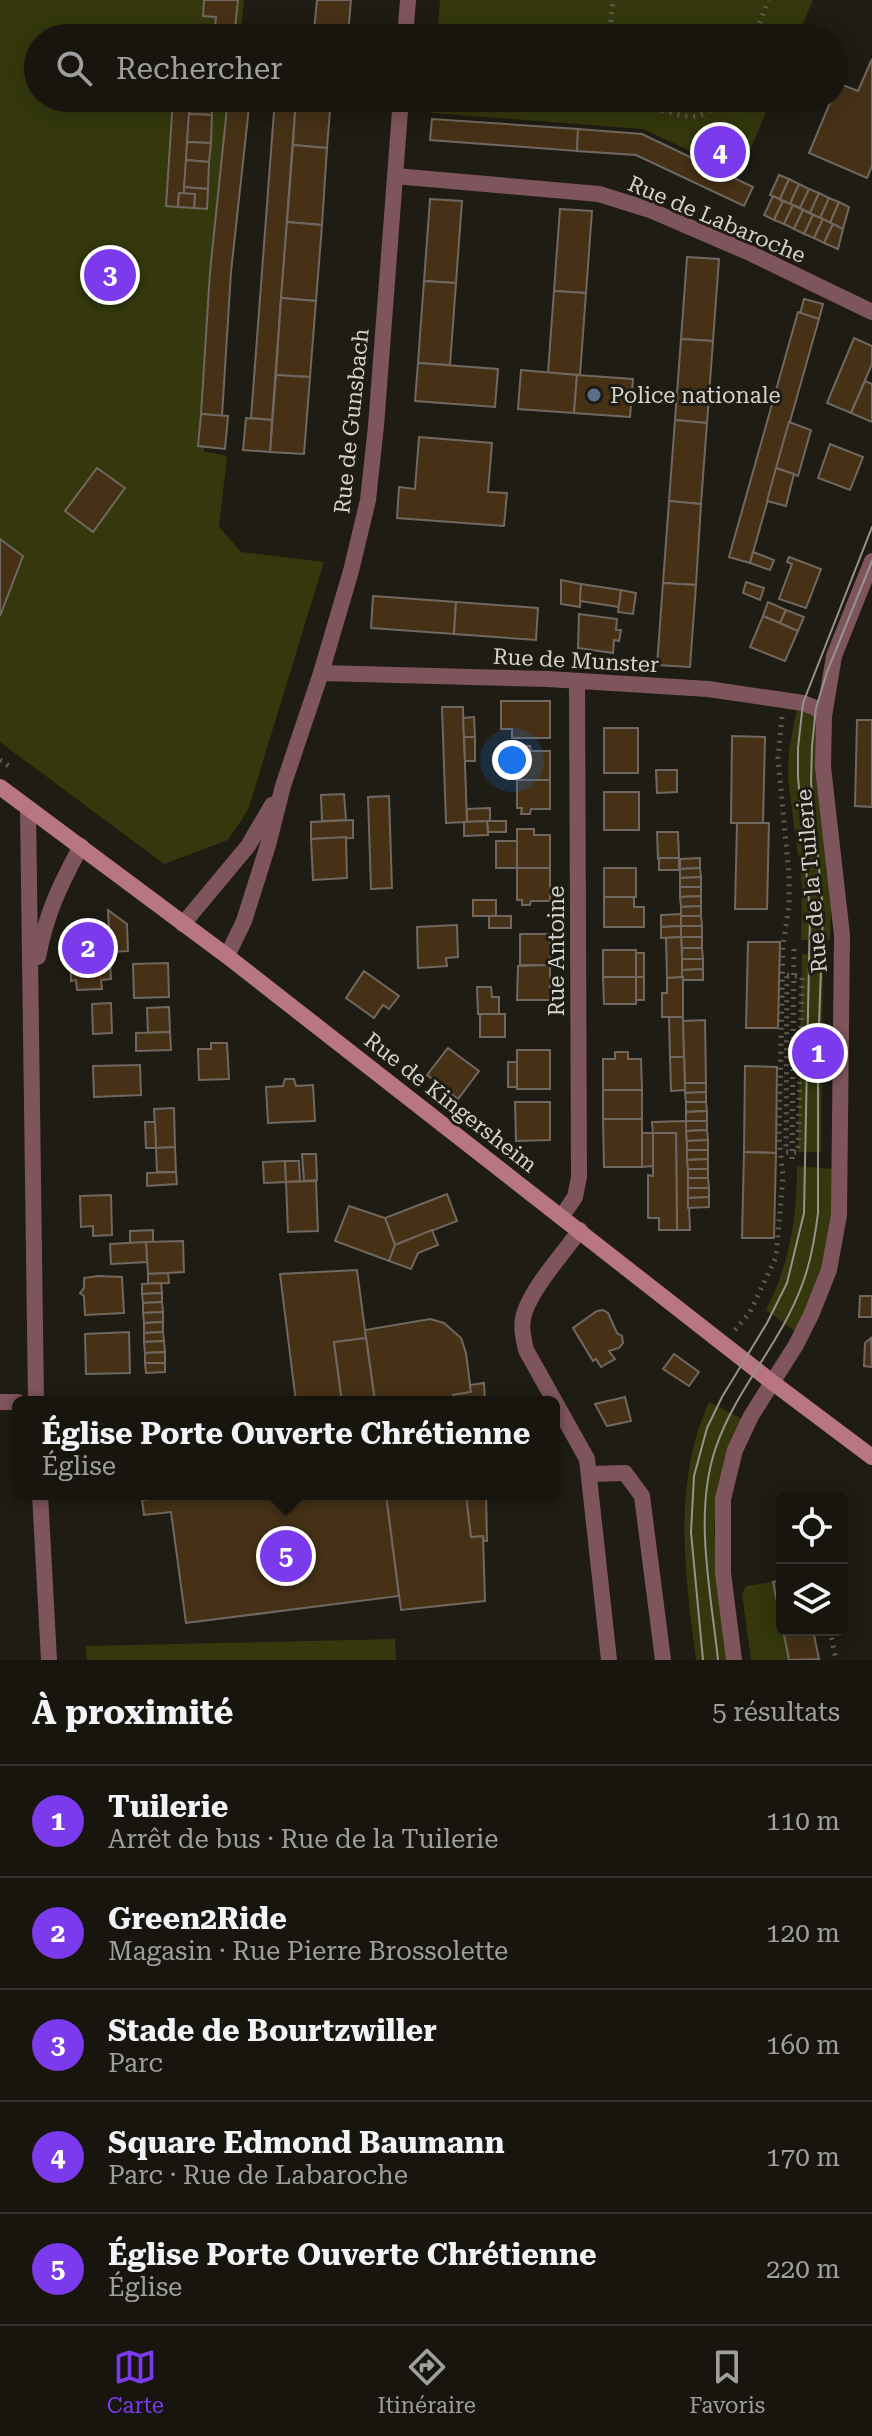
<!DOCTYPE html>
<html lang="fr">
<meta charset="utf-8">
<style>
body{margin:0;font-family:"Roboto Serif",serif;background:#201e17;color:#f1f3f6}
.controls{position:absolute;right:24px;bottom:24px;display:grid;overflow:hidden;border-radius:12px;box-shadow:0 4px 20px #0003}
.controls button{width:72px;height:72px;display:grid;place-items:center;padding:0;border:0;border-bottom:2px solid #36342e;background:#17150e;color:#f1f3f6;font:40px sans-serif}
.you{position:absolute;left:512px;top:760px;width:28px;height:28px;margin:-20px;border:6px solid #fff;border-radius:50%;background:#1a73e8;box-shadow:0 0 0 12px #1a73e833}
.badge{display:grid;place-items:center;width:52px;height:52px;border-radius:50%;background:#7c3aed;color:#fff;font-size:26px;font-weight:700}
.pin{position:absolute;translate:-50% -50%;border:4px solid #fff;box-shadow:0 2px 8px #0006}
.popup{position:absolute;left:12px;top:1396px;width:548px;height:104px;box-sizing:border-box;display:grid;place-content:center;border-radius:12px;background:#17150e;filter:drop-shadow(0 2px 6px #0005);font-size:26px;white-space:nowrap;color:#9e9f9e}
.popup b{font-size:30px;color:#f1f3f6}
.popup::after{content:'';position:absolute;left:50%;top:100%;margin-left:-16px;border:16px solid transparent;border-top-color:#17150e}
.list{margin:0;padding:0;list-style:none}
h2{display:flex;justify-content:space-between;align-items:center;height:104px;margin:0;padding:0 32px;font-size:34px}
h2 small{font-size:26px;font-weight:400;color:#9e9f9e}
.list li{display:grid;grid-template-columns:52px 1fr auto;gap:24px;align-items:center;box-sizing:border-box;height:112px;padding:0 32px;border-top:2px solid #36342e}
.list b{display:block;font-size:30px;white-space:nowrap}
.list p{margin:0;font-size:26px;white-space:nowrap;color:#9e9f9e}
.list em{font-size:26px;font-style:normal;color:#9e9f9e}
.icon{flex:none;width:44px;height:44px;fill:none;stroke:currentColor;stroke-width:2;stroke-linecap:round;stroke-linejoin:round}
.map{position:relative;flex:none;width:872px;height:1660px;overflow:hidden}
.search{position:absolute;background:#17150e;box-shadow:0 4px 20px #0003;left:24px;right:24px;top:24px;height:88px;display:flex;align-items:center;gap:20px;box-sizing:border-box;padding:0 28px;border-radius:44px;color:#9e9f9e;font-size:30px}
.sheet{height:664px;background:#17150e}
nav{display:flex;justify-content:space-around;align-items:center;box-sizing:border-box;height:112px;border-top:2px solid #36342e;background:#17150e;font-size:22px;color:#9e9f9e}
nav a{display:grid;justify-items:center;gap:4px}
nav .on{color:#7c3aed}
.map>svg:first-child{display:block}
.green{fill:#34380c}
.building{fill:#463117;stroke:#706860;stroke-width:2}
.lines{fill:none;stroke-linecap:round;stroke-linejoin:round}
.path{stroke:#5f5c54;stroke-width:5;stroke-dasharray:2 6;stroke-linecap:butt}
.lane{stroke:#7f555d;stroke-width:16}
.street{stroke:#7f555d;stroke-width:16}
.secondary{stroke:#b87582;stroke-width:16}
.tram{stroke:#95938c;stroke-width:2}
.service-dot{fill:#5c6f8a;stroke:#1f1c13;stroke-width:3}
.labels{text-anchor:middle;stroke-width:6;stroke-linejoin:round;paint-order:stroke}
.street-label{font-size:22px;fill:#d5d3cd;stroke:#1f1c13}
.poi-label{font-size:22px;fill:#d5d3cd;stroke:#1f1c13;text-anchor:start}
</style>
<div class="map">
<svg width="872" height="1660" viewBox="0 0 872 1660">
<rect width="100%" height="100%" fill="#1f1c13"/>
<g class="green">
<polygon points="0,0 244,0 240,38 38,38 38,98 235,98 204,451 227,456 219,527 241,552 324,562 248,810 228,840 164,864 0,742"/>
<polygon points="440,0 813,0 797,38 437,38"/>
<polygon points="432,98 772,98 740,174 643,129 431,113"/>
<polygon points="797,707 816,718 820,729 836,906 831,909 830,940 801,940 802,886 788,779 789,750"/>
<polygon points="802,954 823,956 821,1152 798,1152"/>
<path d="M797 1166 833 1169 832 1216 820 1278 797 1333 766 1310C790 1263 797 1218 797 1166Z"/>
<path d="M709 1402 742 1419 716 1504 714 1531 728 1660H696C685 1574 672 1484 709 1402Z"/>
<polygon points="773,1582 789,1660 751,1660 742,1594 746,1586"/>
<polygon points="395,1639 396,1660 87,1660 85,1646"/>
</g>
<g class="building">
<polygon points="204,0 238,0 234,38 214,38 216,17 203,16"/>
<polygon points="317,0 351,0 348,34 314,31"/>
<polygon points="872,59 872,166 867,178 809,153 832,98 834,98 838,83 858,91"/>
<polygon points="228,98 250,98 231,272 222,416 201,414 210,272"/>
<polygon points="275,98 296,98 272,420 251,418"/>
<polygon points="296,98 331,98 327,148 293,145"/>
<polygon points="173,99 190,100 184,194 179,193 178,207 166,206"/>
<polygon points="190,100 213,101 212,115 189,114"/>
<polygon points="189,114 212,115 211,143 187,142"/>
<polygon points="432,119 578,129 577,151 430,140"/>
<polygon points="578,129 642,134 753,187 744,206 636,155 577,151"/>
<polygon points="187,142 211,143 209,162 186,160"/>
<polygon points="293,145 327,148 322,225 287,222"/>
<polygon points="186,160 209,162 208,189 184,187"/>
<polygon points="779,175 789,179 780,199 770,195"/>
<polygon points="789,179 799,184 790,204 780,199"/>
<polygon points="799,184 809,189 800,208 790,204"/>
<polygon points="184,187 208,189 207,209 194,208 195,194 184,194"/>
<polygon points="809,189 819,193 810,213 800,208"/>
<polygon points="179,193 195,194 194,208 178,207"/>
<polygon points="819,193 829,198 820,218 810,213"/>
<polygon points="773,196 783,201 774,220 764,215"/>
<polygon points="829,198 839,202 830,223 820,218"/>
<polygon points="430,199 462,201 456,283 424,281"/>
<polygon points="783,201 793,205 784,224 774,220"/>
<polygon points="839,202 849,207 843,229 830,223"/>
<polygon points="793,205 803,210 794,229 784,224"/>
<polygon points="560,209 592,211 586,293 554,291"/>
<polygon points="803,210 813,215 804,234 794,229"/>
<polygon points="813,215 823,219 814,238 804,234"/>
<polygon points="823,219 833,224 824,243 814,238"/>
<polygon points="287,222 322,225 316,301 281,298"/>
<polygon points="833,224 843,229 838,249 824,243"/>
<polygon points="687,257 719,259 713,341 681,339"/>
<polygon points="424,281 456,283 450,365 418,363"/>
<polygon points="554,291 586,293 580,375 548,373"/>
<polygon points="281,298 316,301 310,377 276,375"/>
<polygon points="804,299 823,304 819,319 800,314"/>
<polygon points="798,312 819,319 750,563 729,557"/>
<polygon points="854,338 872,346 872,364 851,413 827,403"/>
<polygon points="681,339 713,341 707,423 675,420"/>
<polygon points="418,363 498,369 495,407 415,401"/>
<polygon points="521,370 577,375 574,413 518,409"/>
<polygon points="276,375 310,377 304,454 270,452"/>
<polygon points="577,375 633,379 630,417 574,413"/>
<polygon points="865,381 872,384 872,422 851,413"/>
<polygon points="201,414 228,416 225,449 198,446"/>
<polygon points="246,418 272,420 270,452 243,450"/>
<polygon points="675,420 707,423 701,504 669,501"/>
<polygon points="789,422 811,430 798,476 776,468"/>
<polygon points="419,437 492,443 488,492 507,493 504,526 397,518 399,487 415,489"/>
<polygon points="830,444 863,457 850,490 818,478"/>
<polygon points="97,468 125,488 93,532 65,511"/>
<polygon points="776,468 794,474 786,506 767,501"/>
<polygon points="669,501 701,504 696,585 663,583"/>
<polygon points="0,539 23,556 0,616"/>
<polygon points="753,552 774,560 770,570 750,563"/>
<polygon points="789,557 821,569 806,608 779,599 792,564 787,562"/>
<polygon points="561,580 581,584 580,607 561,604"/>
<polygon points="746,582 764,588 760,600 743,593"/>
<polygon points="663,583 696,585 690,667 657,665"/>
<polygon points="581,584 621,590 619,607 580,601"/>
<polygon points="621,590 636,593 633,614 618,612"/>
<polygon points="373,596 456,602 454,634 371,628"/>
<polygon points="456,602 538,608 536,640 454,634"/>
<polygon points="768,602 786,610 780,623 763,616"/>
<polygon points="786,610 804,617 798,631 780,623"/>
<polygon points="579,614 617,619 616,630 621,630 619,641 614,640 613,653 578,648"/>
<polygon points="763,616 798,631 785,661 750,647"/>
<polygon points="501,701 550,701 550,738 512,738 512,729 501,729"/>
<polygon points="442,707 463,707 467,822 446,823"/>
<polygon points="474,717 475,737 464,737 463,718"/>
<polygon points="857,720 872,720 872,807 855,806"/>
<rect x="604" y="728" width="34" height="45"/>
<polygon points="732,736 765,737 763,823 731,823"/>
<polygon points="464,737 475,737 475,761 465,761"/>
<polygon points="517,746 530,746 531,751 550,751 550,780 517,780"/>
<polygon points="656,770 677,770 677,792 657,793"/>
<polygon points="517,780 550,780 550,809 531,809 530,814 521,814 522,808 517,808"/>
<rect x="604" y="792" width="35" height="38"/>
<polygon points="344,794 346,820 322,821 321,795"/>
<polygon points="389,796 392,888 371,889 368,797"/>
<polygon points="490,808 490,821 467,822 467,809"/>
<polygon points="353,820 353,838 311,839 311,822"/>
<polygon points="487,821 506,821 506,832 488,832"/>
<polygon points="487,821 488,835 464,836 464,822"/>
<polygon points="737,823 769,823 767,909 735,909"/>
<polygon points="517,829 534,829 534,835 550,835 550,868 517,868"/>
<polygon points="657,832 678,832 679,858 658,859"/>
<polygon points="346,837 347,878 313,880 311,839"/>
<rect x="496" y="841" width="21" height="27"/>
<rect x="659" y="858" width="20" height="12"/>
<polygon points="700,858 700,868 680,869 680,859"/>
<polygon points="517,868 550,868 550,901 531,901 530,905 522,905 522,900 517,900"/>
<rect x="604" y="868" width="32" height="29"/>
<polygon points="700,868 701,877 680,878 680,869"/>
<polygon points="701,877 701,887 680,887 680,878"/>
<polygon points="680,887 701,887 701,896 680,897"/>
<polygon points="701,896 701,906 681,907 680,897"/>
<polygon points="604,897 634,897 634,907 644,907 644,927 604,927"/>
<rect x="473" y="900" width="23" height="16"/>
<polygon points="701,906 701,916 681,916 681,907"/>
<polygon points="108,910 127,924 128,951 110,952"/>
<polygon points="681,914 681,926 661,927 661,915"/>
<rect x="489" y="916" width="22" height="12"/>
<polygon points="681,916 701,916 702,926 681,926"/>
<polygon points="101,923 109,928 109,940 70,942 69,930 76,924"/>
<polygon points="457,925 458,957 446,958 447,966 418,968 417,927"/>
<rect x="681" y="926" width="21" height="11"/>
<polygon points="681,926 681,937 661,938 661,927"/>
<rect x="520" y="934" width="30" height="31"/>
<polygon points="681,937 702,937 702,948 682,948"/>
<polygon points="681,937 683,977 667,978 666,938"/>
<polygon points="109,940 111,979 101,980 102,989 77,990 76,980 71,981 70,942"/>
<polygon points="748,942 780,942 778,1028 746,1028"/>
<polygon points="682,948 702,948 703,959 682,959"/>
<rect x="603" y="950" width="33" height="27"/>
<rect x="636" y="953" width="8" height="24"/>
<polygon points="682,959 703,959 703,969 682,970"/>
<polygon points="168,963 169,997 134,998 133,964"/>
<polygon points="550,965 550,1000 517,1000 518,966"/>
<polygon points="703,969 703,980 682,980 682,970"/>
<polygon points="364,971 399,996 389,1009 383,1005 374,1018 346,998"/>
<polygon points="603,977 636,977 636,1004 604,1004"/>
<rect x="636" y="977" width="8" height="23"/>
<polygon points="683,977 683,1017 662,1017 662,993 667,993 667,978"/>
<polygon points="477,987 491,987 492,997 499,997 499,1014 478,1014"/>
<polygon points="111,1003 112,1033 93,1034 92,1004"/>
<polygon points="169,1007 170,1032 148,1033 147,1008"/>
<rect x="480" y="1014" width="25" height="23"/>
<polygon points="669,1017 683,1017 684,1057 670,1057"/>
<polygon points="705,1020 706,1083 685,1083 683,1021"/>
<polygon points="170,1032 171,1050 136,1051 136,1033"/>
<polygon points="211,1043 227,1043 229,1079 199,1080 198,1049 211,1049"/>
<polygon points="448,1048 479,1071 458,1099 427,1075"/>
<rect x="517" y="1050" width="33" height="39"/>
<polygon points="615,1052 628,1052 628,1059 641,1059 642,1090 603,1090 603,1059 615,1059"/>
<polygon points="670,1057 684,1057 685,1090 671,1091"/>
<rect x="508" y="1062" width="9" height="25"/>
<polygon points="140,1065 141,1095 94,1097 93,1066"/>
<polygon points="745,1066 777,1067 776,1153 744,1152"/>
<polygon points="285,1079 294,1079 296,1086 313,1085 315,1121 268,1123 266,1087 283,1086"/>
<polygon points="685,1083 706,1083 706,1092 685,1093"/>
<rect x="603" y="1090" width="39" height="29"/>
<polygon points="706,1092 706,1102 686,1102 685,1093"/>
<polygon points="515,1102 550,1102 550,1140 516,1141"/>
<polygon points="686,1102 706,1102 707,1111 686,1112"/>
<polygon points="174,1108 175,1147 156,1148 154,1109"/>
<polygon points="707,1111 707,1121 686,1121 686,1112"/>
<polygon points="603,1119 642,1119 642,1167 604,1167"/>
<polygon points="686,1121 690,1230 677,1230 676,1133 653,1133 652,1122"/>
<polygon points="686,1121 707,1121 707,1130 686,1131"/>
<polygon points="145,1122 155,1122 156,1148 146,1148"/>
<polygon points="707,1130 708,1140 687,1141 686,1131"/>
<polygon points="642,1133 653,1133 653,1166 642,1167"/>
<polygon points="653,1133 676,1133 677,1230 659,1230 659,1218 648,1218 648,1175 653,1176"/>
<polygon points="708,1140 708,1150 687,1150 687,1141"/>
<polygon points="175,1147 176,1172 157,1172 156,1148"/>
<polygon points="687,1150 708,1150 708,1159 687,1160"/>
<polygon points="744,1152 776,1153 774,1238 742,1238"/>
<polygon points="302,1154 316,1154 317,1180 304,1181"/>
<polygon points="708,1159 708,1169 688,1169 687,1160"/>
<polygon points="285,1161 286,1182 264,1183 263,1162"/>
<polygon points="285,1161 299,1161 300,1181 286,1182"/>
<rect x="688" y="1169" width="20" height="9"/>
<polygon points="176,1172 177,1184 147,1186 147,1173"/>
<polygon points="688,1178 708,1178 709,1188 688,1188"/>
<polygon points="316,1181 318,1231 288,1232 286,1182"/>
<polygon points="688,1188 709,1188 709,1197 688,1198"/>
<polygon points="447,1194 457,1221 395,1245 385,1218"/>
<polygon points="111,1195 112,1235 93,1236 93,1226 81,1227 80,1196"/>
<polygon points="709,1197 709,1207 688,1208 688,1198"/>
<polygon points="349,1206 385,1218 395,1245 389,1261 335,1241"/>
<polygon points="153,1230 153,1242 130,1243 130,1231"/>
<polygon points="432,1230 438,1245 418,1253 411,1269 389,1261 395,1245"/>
<polygon points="183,1241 184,1272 148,1274 146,1242"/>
<polygon points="146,1242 147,1262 111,1264 110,1244"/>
<polygon points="357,1270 366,1338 334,1342 342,1402 296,1402 280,1274"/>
<polygon points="168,1273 169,1283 148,1284 148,1274"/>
<polygon points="98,1276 122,1277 124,1313 85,1315 84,1296 80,1293 84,1288 84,1278"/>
<polygon points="161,1283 162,1293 142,1294 142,1284"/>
<polygon points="162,1293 162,1302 143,1303 142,1294"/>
<polygon points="860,1296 872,1296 872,1317 859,1317"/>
<polygon points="162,1302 163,1312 143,1313 143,1303"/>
<polygon points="603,1310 608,1313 617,1333 622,1336 623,1343 619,1348 609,1351 615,1359 601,1367 596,1359 593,1361 573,1328 597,1311"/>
<polygon points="163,1312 163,1322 144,1323 143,1313"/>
<polygon points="430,1319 444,1323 461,1338 466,1353 471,1392 453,1395 454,1402 375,1402 365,1330"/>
<polygon points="163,1322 163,1332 144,1333 144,1323"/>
<polygon points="129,1332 130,1373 86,1374 85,1334"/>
<polygon points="163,1332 164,1341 144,1342 144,1333"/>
<polygon points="366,1338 375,1402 342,1402 334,1342"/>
<polygon points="871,1338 872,1367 864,1366 865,1343"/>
<polygon points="164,1341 165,1352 145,1353 144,1342"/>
<polygon points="165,1352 165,1363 145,1363 145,1353"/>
<polygon points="674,1354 699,1372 689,1386 663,1369"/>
<polygon points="145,1363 165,1363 165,1372 146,1373"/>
<polygon points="484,1383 485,1402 454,1402 453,1395 471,1392 470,1385"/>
<polygon points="625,1397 631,1421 607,1426 595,1404"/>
<polygon points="160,1494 386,1494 399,1596 186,1623 171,1512 144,1515 142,1500 160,1498"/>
<polygon points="386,1494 466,1494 471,1537 483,1536 485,1601 401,1610"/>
<polygon points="466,1494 486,1494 487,1541 484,1541 483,1536 471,1537"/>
<polygon points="782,1580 782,1627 773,1582"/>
<polygon points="783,1630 813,1630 819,1659 789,1660"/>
</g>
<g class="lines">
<g class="path">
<polyline points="609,38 613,0"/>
<polyline points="754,38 768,0"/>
<path d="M643 98 651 108C685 115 697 127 723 98"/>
<polyline points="0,760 12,768"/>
<polygon points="787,975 802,977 798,1152 786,1152"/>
<polyline points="792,1159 794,945"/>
<polyline points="735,1330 750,1312 776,1257 783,1177 779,1138 783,945 789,906 789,875 778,758 782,717"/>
<polyline points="830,1630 836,1660"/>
</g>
<g class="lane">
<path d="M580 1230C563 1254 535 1284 525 1311 520 1324 523 1337 526 1350L587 1459 609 1660"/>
<polyline points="589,1474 625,1473 642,1496 663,1660"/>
</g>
<g class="street">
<polyline points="405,38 408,0"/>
<polyline points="395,176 599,194 650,210 750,253 872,312"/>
<polyline points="321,673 548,679 708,689 803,703 816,708 824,716"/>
<polyline points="28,808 36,1402"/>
<polyline points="183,924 248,846 272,805"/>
<polyline points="227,956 244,921 268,845 283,786 321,673 351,571 368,500 376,426 401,98"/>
<path d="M38 957C46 914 60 885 81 846"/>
<polyline points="562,1216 575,1197 579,1177 577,681"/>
<polyline points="0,1402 18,1402"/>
<polyline points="40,1494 49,1660"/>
<polyline points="734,1660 723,1573 723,1499 735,1450 751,1416 796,1345 811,1315 829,1270 839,1215 842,935 823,767 824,716 834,656 872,561"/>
</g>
<polyline class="secondary" points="0,787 227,956 772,1382 872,1457"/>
<g class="tram">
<polyline points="703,1660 691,1532 694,1476 707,1428 722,1397 767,1323 787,1283 804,1213 810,913 798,777 798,748 803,703 872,527"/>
<path d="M718 1660C711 1592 693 1513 716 1447 736 1389 781 1343 802 1285 811 1262 815 1238 818 1213V1053L823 911 811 782 812 746 816 708 827 672 872 561"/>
</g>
</g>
<circle class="service-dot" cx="594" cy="395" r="8"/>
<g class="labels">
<g class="street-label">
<text transform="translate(717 219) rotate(23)" y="8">Rue de Labaroche</text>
<text transform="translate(351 421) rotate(-84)" y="8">Rue de Gunsbach</text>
<text transform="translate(576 660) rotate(3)" y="8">Rue de Munster</text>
<text transform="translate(811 881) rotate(-95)" y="8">Rue de la Tuilerie</text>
<text transform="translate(556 951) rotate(-90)" y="8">Rue Antoine</text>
<text transform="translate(451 1102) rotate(38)" y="8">Rue de Kingersheim</text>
</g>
<g class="poi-label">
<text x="610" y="403">Police nationale</text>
</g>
</g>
</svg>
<div class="controls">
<button><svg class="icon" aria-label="locate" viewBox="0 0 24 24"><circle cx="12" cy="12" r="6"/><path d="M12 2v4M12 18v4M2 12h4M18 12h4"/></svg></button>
<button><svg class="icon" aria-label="layers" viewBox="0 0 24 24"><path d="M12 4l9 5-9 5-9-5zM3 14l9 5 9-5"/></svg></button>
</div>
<div class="you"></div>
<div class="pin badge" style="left:818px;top:1053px">1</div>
<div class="pin badge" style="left:88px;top:948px">2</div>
<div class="pin badge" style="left:110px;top:275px">3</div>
<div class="pin badge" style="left:720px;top:152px">4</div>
<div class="pin badge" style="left:286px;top:1556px">5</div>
<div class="popup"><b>Église Porte Ouverte Chrétienne</b>Église</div>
<div class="search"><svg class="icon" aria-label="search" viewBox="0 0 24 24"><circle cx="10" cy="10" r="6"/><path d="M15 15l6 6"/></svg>Rechercher</div>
</div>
<section class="sheet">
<h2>À proximité<small>5 résultats</small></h2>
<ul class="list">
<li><span class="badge">1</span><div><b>Tuilerie</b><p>Arrêt de bus · Rue de la Tuilerie</p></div><em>110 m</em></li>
<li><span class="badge">2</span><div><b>Green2Ride</b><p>Magasin · Rue Pierre Brossolette</p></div><em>120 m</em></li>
<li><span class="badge">3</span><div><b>Stade de Bourtzwiller</b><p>Parc</p></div><em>160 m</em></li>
<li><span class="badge">4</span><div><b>Square Edmond Baumann</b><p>Parc · Rue de Labaroche</p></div><em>170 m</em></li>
<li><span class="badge">5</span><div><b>Église Porte Ouverte Chrétienne</b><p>Église</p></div><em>220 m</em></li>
</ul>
</section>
<nav>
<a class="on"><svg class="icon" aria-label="map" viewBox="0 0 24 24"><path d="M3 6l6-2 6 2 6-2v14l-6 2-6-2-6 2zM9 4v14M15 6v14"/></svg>Carte</a>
<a><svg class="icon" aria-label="directions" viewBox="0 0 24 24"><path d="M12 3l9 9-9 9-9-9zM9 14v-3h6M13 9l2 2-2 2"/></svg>Itinéraire</a>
<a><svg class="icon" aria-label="saved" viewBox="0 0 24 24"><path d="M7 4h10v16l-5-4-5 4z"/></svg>Favoris</a>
</nav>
